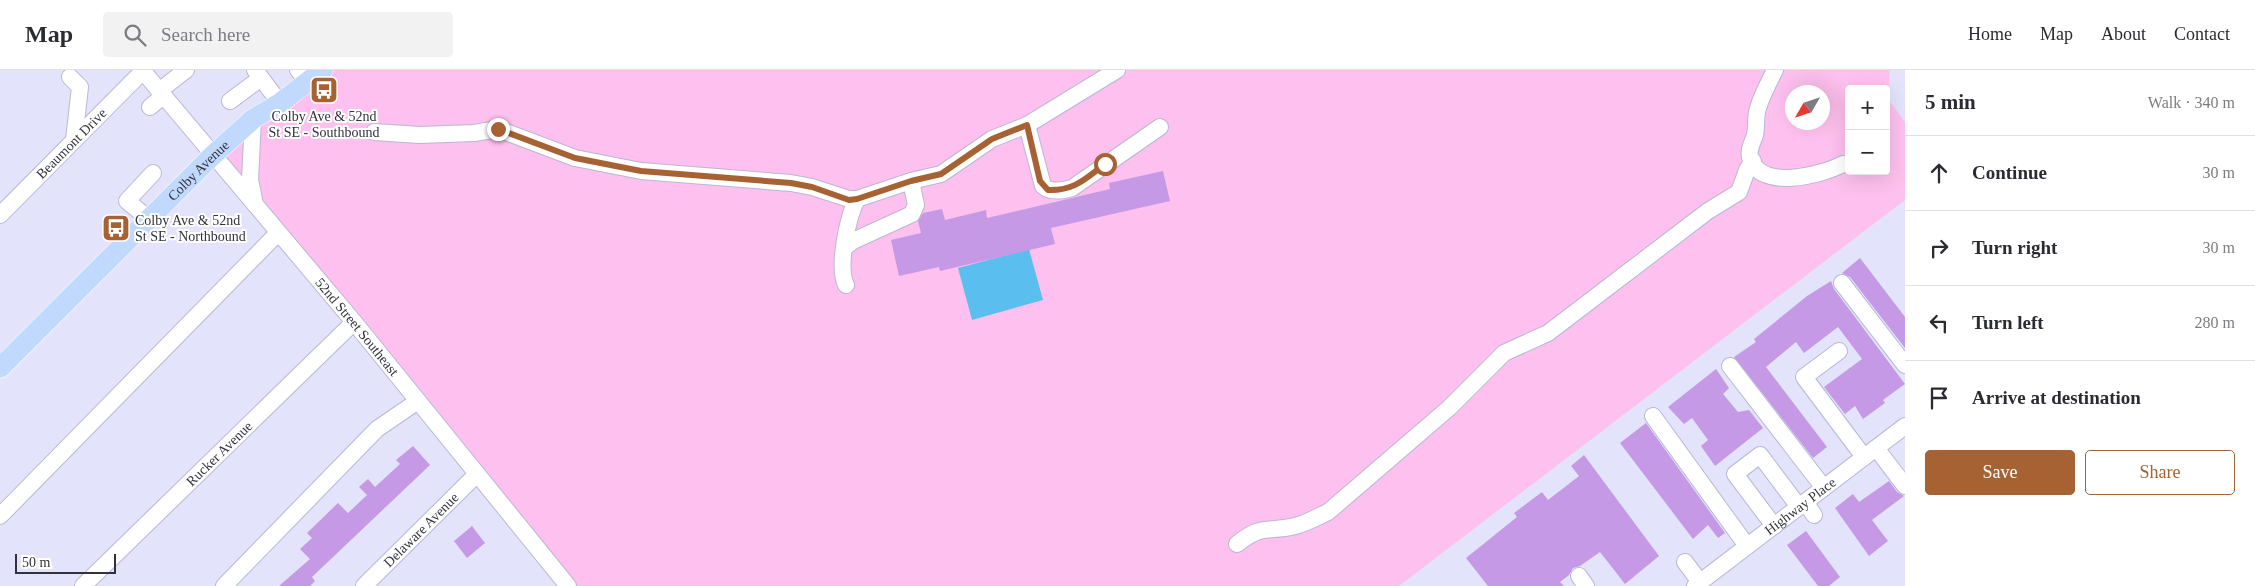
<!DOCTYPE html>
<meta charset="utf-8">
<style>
body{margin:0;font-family:"Times New Roman",serif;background:#f2f2f3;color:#2b2b33}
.controls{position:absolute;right:15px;top:15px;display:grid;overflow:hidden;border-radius:5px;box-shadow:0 5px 20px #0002}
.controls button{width:45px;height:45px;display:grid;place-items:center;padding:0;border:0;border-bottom:1px solid #e1e1e2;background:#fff;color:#2b2b33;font:25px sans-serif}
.compass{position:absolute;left:1785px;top:15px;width:45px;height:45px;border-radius:50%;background:#fff;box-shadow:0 5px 20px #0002;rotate:231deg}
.scale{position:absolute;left:15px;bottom:12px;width:101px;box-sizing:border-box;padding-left:5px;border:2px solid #31323d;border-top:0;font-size:14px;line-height:18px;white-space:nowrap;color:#31323d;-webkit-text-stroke:4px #fff;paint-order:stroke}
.stop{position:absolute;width:15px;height:15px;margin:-11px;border:4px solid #a66232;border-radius:50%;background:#fff}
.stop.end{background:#a66232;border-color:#fff;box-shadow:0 1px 5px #0008}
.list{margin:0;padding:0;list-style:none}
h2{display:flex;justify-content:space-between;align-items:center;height:65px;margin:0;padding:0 20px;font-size:21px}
h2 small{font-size:16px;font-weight:400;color:#7c7c81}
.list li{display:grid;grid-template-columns:32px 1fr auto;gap:15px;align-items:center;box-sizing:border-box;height:75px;padding:0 20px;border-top:1px solid #e1e1e2}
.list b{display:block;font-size:19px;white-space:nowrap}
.list em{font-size:16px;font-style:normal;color:#7c7c81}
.actions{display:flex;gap:10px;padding:15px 20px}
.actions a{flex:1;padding:11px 0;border:1px solid #a66232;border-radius:5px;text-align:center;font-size:18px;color:#a66232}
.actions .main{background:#a66232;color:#fff}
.icon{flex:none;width:28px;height:28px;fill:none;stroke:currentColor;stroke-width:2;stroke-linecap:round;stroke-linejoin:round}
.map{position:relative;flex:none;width:1905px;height:516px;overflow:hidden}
header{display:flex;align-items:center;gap:30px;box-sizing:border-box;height:70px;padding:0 25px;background:#fff;border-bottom:1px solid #e1e1e2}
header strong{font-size:24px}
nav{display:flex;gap:28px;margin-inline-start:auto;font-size:18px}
.search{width:350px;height:45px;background:#f2f2f3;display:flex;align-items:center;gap:12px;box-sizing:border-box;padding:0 18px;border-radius:5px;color:#7c7c81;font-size:19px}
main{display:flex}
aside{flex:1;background:#fff}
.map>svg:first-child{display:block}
.green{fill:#fec0ee;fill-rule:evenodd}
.water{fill:#5abeee}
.building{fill:#c599e5}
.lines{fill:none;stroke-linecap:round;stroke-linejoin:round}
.minor-casing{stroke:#b7b8d3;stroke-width:18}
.major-casing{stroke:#fff;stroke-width:21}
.minor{stroke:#fff;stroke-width:16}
.major{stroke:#c1d9fd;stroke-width:20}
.route{stroke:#a66232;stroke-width:6}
.labels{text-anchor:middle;stroke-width:4;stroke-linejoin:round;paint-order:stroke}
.poi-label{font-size:14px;fill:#31323d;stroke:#fff}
.street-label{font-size:14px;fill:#31323d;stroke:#fff}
</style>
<header>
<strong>Map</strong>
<div class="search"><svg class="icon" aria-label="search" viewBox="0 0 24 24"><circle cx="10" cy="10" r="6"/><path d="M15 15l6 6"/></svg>Search here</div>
<nav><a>Home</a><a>Map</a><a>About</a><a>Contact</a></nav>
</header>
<main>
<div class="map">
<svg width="1905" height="516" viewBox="0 0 1905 516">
<rect width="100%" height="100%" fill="#e3e4fb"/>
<path class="green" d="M323 0H1890L1888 29 1905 52V130L1399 516H568L212 86ZM1849 19H1886V101H1849ZM1792 22H1822V52H1792Z"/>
<polygon class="water" points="1029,179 1043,230 972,250 958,198"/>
<g class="building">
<polygon points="1163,101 1170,131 1051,158 1055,174 940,201 939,197 899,206 891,170 921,163 918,151 923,143 942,139 945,150 986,140 987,148 1110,119 1109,113"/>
<polygon points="1860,188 1905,247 1905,278 1850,207 1842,203"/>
<polygon points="1831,211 1834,219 1905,314 1883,330 1885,333 1863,349 1855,336 1845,344 1824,317 1862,289 1838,257 1804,283 1796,272 1766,297 1827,377 1813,388 1734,287 1756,272 1754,269 1807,226"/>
<polygon points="1716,299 1729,318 1723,324 1738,342 1749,340 1763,358 1715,396 1701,376 1708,370 1692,348 1684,354 1668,337"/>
<polygon points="1646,353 1725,463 1718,468 1708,455 1693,469 1620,373"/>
<polygon points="413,376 430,395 312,507 315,511 310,516 279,516 310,489 300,479 312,468 307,463 338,433 348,443 367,425 359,417 368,409 375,417 400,394 396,390"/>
<polygon points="1584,385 1659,486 1625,514 1600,482 1580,496 1573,498 1569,505 1560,512 1564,516 1488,516 1466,488 1517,447 1514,443 1542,422 1548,430 1579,406 1571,396"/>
<polygon points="1889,411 1897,422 1904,426 1872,450 1888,471 1869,486 1835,438 1853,424 1859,432"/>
<polygon points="472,456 485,473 467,488 454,471"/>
<polygon points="1806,461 1840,507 1829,516 1818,516 1787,475"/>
</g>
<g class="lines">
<defs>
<g id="minor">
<path id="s1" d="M142 0 354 252 568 516"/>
<polyline points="255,0 280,33"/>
<polyline points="298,0 308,12"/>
<path d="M1775 0C1769 12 1762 25 1758 38 1755 47 1757 56 1755 65 1753 72 1748 79 1750 87 1759 122 1822 105 1843 94"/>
<polyline points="70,7 80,17 74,70"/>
<polyline points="159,21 186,0"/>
<polyline points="230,31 261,8"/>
<polyline points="150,37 163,26"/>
<polyline points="253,49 250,110 255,134"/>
<path d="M1027 55 1043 116C1051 123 1062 121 1072 118L1160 57"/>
<polyline points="374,62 420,65 474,63 498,59 575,88 641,101 791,113 812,117 849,129 857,129"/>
<path id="s2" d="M0 145 144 0"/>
<polyline points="149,149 127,131 153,103"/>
<polyline points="845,177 853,171 912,144 916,135 911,111"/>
<polyline points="1842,213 1905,295"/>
<path d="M846 215C837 197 848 146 857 129L911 111 941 104 992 69 1027 55 1117 0"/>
<polyline points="1839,281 1804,307 1864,387"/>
<polyline points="1730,296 1824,418"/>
<polyline points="1653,346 1747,476"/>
<polyline points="1876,378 1905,416"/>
<polyline points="1805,432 1814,445"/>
<polyline points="0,446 278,163"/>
<polyline points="1774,456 1735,404 1760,385 1799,437"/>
<path d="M1237 474C1263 453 1267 463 1295 456 1307 453 1317 447 1328 442L1449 338 1504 283 1548 263 1708 141 1739 122 1747 100 1753 91"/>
<polyline points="1685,492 1700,512"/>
<polyline points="1579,506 1586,516"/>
<path id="s3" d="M83 516 354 252"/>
<polyline points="224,516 377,359 418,331"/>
<path id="s4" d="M364 516 477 404"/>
<path id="s5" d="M1695 516 1905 356"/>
</g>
<g id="major">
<path id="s6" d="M0 298 212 86 253 49 280 33 323 0"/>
</g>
</defs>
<use href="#minor" class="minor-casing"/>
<use href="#major" class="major-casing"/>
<use href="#minor" class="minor"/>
<use href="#major" class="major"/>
</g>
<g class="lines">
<path class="route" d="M498 59 575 88 641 101 791 113 812 117 849 130 857 129 911 111 941 104 992 69 1027 55 1040 111 1048 120C1074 121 1085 109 1105 94"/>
</g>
<defs>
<symbol id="bus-square" viewBox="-11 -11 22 22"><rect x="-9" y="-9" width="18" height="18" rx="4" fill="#a66232" stroke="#fff"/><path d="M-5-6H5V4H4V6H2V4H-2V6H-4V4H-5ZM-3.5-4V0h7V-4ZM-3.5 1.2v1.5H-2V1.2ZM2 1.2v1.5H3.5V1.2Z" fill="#fff"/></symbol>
</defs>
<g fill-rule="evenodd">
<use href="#bus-square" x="308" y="4" width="32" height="32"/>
<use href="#bus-square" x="100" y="142" width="32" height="32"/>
</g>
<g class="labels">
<g class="poi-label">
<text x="324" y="51">Colby Ave &amp; 52nd<tspan x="324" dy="16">St SE - Southbound</tspan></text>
<text x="135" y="155" text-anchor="start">Colby Ave &amp; 52nd<tspan x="135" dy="16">St SE - Northbound</tspan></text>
</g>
<g class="street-label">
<text dy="5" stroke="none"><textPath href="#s2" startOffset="101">Beaumont Drive</textPath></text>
<text dy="5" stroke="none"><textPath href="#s6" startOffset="280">Colby Avenue</textPath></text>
<text dy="5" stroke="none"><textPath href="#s1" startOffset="335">52nd Street Southeast</textPath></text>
<text dy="5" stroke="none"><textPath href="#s3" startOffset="190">Rucker Avenue</textPath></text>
<text dy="5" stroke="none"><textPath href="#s5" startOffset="132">Highway Place</textPath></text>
<text dy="5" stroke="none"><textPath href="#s4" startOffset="80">Delaware Avenue</textPath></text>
</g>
</g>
</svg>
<div class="controls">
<button>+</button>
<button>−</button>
</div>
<svg class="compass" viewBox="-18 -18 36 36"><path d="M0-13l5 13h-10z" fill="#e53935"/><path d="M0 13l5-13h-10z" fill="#7c7c81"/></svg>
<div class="scale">50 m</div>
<div class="stop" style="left:1105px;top:94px"></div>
<div class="stop end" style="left:498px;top:59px"></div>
</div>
<aside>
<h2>5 min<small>Walk · 340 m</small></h2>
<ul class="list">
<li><svg class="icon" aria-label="ahead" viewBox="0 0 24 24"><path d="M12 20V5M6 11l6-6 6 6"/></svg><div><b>Continue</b></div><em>30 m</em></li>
<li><svg class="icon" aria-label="right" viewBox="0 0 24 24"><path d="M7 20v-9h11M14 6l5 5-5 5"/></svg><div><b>Turn right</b></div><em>30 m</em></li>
<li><svg class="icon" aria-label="left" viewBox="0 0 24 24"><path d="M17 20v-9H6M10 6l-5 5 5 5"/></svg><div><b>Turn left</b></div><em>280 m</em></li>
<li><svg class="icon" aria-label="arrive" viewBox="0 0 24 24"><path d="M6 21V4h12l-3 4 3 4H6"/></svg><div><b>Arrive at destination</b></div></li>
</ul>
<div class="actions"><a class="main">Save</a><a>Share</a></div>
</aside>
</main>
